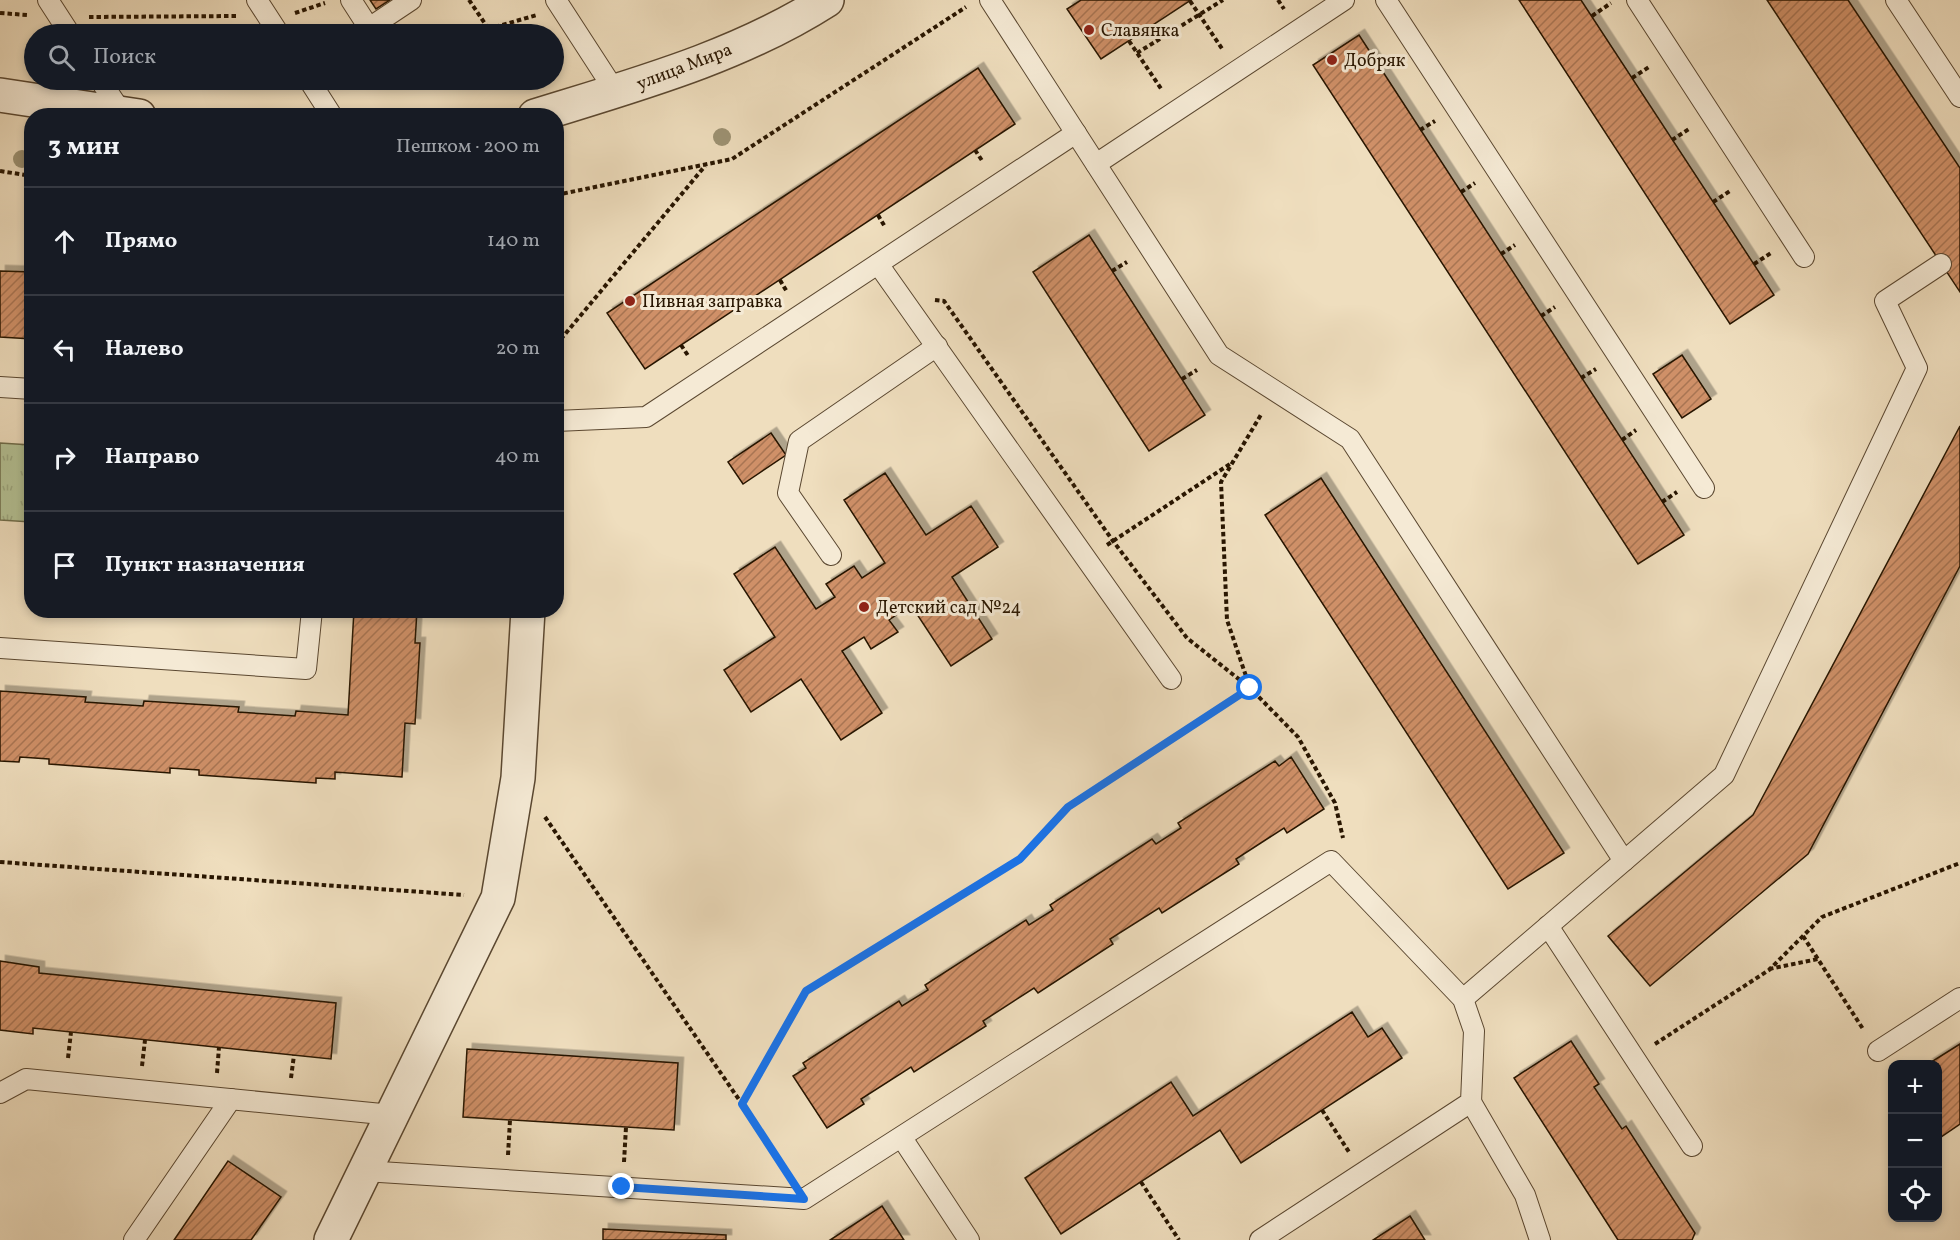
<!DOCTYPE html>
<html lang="ru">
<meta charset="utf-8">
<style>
body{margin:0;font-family:Vollkorn,serif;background:#20242c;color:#f1f3f6}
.controls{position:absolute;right:18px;bottom:18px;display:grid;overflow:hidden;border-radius:12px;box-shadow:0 3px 9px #0003}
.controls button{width:54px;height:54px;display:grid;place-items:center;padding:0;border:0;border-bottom:2px solid #363941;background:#171b24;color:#f1f3f6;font:30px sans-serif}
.stop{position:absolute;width:18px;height:18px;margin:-14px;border:4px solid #1a73e8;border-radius:50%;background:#fff}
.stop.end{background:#1a73e8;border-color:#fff;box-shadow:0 2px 6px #0008}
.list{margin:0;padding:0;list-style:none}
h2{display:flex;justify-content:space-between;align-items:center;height:78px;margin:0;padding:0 24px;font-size:26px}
h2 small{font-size:20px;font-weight:400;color:#9ea1a6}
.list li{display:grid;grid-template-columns:39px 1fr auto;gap:18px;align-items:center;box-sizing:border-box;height:108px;padding:0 24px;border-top:2px solid #363941}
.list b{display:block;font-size:22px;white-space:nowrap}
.list em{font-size:20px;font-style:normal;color:#9ea1a6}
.icon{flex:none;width:33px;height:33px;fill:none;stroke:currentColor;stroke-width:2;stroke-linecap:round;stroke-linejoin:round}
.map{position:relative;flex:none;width:1960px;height:1240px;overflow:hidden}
.search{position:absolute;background:#171b24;box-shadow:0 3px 9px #0003;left:24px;top:24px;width:540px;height:66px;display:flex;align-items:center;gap:15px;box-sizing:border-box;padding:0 21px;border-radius:33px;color:#9ea1a6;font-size:22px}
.panel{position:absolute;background:#171b24;box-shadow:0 3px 9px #0003;left:24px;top:108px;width:540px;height:510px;border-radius:24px}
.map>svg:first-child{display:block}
.grass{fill:url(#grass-tufts);stroke:#6e6c4a;stroke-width:1.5}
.building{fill:url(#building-hatch);stroke:#281500;stroke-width:1.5;filter:url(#shadow)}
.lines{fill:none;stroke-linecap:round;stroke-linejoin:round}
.service-casing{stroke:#5a4730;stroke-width:22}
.minor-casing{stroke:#5a4730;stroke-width:36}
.tertiary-casing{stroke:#5a4730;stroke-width:36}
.path{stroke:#281500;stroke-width:4;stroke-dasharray:4.5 3;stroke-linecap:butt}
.service{stroke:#f5ead5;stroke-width:20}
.minor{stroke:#f5ead5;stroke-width:33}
.tertiary{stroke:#f5ead5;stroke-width:33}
.tree{fill:#9c9172}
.route{stroke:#1a73e8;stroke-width:8}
.poi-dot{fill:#8f2418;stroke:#f5ead5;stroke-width:2}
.labels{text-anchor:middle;stroke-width:6;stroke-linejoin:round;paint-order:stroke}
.poi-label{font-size:18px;fill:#281500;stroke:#f5ead5;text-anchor:start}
.street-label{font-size:18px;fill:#281500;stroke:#f5ead5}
</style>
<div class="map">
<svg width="1960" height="1240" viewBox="0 0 1960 1240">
<defs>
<pattern id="grass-tufts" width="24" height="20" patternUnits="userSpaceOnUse" patternTransform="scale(1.5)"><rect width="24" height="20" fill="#b4c295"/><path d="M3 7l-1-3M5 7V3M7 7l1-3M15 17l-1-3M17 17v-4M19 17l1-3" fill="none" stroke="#9ba67f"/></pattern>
<pattern id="building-hatch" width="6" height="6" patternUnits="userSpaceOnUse" patternTransform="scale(1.5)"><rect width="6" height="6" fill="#cf9067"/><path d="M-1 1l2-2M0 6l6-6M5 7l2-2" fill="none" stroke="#a87452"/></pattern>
<filter id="shadow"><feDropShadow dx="5.5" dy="-5.5" stdDeviation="0" flood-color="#0004"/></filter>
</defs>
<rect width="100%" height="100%" fill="#efdebe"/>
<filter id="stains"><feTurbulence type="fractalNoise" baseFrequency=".00333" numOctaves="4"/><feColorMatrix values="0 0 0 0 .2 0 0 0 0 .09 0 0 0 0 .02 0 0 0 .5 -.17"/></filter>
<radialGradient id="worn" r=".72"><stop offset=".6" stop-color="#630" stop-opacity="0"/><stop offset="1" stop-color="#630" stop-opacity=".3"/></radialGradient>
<polygon class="grass" points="0,443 31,445 31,522 0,520"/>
<g class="building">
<polygon points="370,0 390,0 376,9"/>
<polygon points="1081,0 1191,0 1101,59 1067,9"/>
<polygon points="1519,0 1581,0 1774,295 1730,324"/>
<polygon points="1767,0 1848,0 1960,168 1960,292"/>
<polygon points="1359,35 1684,535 1638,564 1313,65"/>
<polygon points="978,68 1015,124 645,369 607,313"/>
<polygon points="1089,235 1205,415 1149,451 1033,272"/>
<polygon points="0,271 32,272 32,339 0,337"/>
<polygon points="1682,355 1711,399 1682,418 1653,374"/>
<polygon points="1960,426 1960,566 1808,854 1650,986 1608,936 1753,815"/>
<polygon points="771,433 786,455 743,484 728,462"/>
<polygon points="885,473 926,535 971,506 998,547 952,577 992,639 951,666 911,605 889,620 898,632 871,649 864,637 842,651 882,713 841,740 801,679 751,712 724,670 775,637 734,574 775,547 816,609 835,597 826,584 854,566 862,578 885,563 844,500"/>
<polygon points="1321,478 1564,853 1508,889 1265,515"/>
<polygon points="354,610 417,610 415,643 420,643 415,724 405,723 402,777 335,772 335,779 316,778 316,783 199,775 199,770 170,768 170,773 49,764 49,759 20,757 19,762 0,761 0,691 86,697 85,702 143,706 144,701 239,707 238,712 295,716 296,711 348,715"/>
<polygon points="1291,757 1324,809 1287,833 1284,828 1236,859 1239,864 1162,913 1159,908 1110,939 1113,944 1038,993 1034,988 983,1021 986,1026 914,1072 911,1067 861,1099 864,1104 827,1128 793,1076 806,1068 803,1063 899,1001 902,1006 928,990 925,985 1026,920 1029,925 1053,910 1050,905 1152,839 1156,844 1181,828 1178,823 1275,761 1279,766"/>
<polygon points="0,961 39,967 39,973 336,1003 331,1059 33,1028 33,1034 0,1030"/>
<polygon points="1352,1012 1368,1037 1382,1028 1402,1058 1241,1163 1220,1130 1061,1234 1025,1178 1171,1082 1193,1116"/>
<polygon points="1571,1041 1599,1084 1594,1087 1622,1129 1626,1126 1695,1233 1692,1240 1618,1240 1514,1078"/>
<polygon points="1960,1044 1960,1124 1938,1139 1938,1064 1928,1064"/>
<polygon points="467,1049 678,1063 674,1130 463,1117"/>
<polygon points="228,1161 281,1197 251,1240 174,1240"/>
<polygon points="882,1206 904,1240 830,1240"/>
<polygon points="1410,1216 1425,1240 1373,1240"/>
<polygon points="603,1229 726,1235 726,1240 603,1240"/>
</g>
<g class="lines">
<defs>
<g id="service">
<polyline points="48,0 70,34"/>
<polyline points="257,0 279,34"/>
<polyline points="351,0 369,28 411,0"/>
<polyline points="556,0 615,91"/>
<polyline points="990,0 1219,355 1350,439 1624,861 1463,999"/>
<polyline points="1386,0 1704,488"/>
<polyline points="1637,0 1804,257"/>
<polyline points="1896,0 1960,97"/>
<polyline points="100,80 122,113"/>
<polyline points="309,80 332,116"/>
<polyline points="1096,164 1344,0"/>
<polyline points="878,264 1171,679"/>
<polyline points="0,387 32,389"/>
<polyline points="556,421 646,417 1076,133"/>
<polyline points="831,555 788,493 799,441 937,346"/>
<polyline points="0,648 306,669 312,610"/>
<polyline points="1624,861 1724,775 1917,368 1885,301 1941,264"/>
<polyline points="1548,926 1692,1146"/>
<polyline points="1878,1051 1960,998"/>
<polyline points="0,1093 26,1079 392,1115"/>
<polyline points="1471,1102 1525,1195 1540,1240"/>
<polyline points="902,1138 969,1240"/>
<polyline points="364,1171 804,1199 1331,861 1463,999 1474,1031 1471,1102 1260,1240"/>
<polyline points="134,1240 231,1099"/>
</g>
<polyline id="minor" points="331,1240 498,898 518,778 528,610"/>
<g id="tertiary">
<polyline points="0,95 139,116"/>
<path d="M535 116C635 85 738 57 827 0"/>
</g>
</defs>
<use href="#service" class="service-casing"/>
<use href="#minor" class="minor-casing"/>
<use href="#tertiary" class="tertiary-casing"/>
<g class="path">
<polyline points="469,0 492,34"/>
<polyline points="1278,0 1284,9"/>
<polyline points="1190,1 1223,50"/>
<polyline points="0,13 27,15"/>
<polyline points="295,13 325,3"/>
<polyline points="1592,16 1611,3"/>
<polyline points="89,17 237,16"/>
<polyline points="488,29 537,15"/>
<polyline points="1129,41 1162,90"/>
<polyline points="1137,53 1223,0"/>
<polyline points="1380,68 1395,59"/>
<polyline points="1632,78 1649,67"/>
<polyline points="1420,130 1435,121"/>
<polyline points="1672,140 1689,129"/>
<polyline points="975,150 983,162"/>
<polyline points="0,171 32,176"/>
<polyline points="1461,192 1475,183"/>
<polyline points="556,195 732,159 966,7"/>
<polyline points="1713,202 1730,191"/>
<polyline points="878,215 885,227"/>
<polyline points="1501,254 1515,245"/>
<polyline points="1754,264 1771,253"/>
<polyline points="1112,271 1127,262"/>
<polyline points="780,280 787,292"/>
<polyline points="935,300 944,301 1113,541 1187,638 1250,688 1298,737 1335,803 1343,838"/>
<polyline points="1541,316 1555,307"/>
<polyline points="556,345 705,166"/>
<polyline points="681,345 689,357"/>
<polyline points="1581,378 1596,369"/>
<polyline points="1182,379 1197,370"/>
<polyline points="1622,440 1636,430"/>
<polyline points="1662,502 1677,492"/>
<polyline points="1107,545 1233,462"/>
<polyline points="545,817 742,1104 786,1171"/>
<polyline points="0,862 464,895"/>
<polyline points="1803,936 1863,1029"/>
<polyline points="1769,969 1818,959"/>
<polyline points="1655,1044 1769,970 1822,917 1960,863"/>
<polyline points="68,1058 71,1032"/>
<polyline points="142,1066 145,1040"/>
<polyline points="217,1073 219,1047"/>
<polyline points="291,1078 294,1055"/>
<polyline points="742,1104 806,991 1020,859 1068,807 1250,688 1227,620 1221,482 1262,413"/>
<polyline points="1322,1110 1349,1152"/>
<polyline points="508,1155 510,1120"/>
<polyline points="624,1162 626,1127"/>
<polyline points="1141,1182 1179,1240"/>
</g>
<use href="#service" class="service"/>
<use href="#minor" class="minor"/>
<use href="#tertiary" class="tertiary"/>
</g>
<g class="tree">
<circle cx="722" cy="137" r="9"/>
<circle cx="22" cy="159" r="9"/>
</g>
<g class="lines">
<polyline class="route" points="622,1187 804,1199 742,1104 806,991 1020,859 1068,807 1250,688"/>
</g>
<g class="poi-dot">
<circle cx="1089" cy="30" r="6"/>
<circle cx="1332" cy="60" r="6"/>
<circle cx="630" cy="301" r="6"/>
<circle cx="864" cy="607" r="6"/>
</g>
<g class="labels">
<g class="poi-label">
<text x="1101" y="36">Славянка</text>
<text x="1344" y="66">Добряк</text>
<text x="642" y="307">Пивная заправка</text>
<text x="876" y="613">Детский сад №24</text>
</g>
<g class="street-label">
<text transform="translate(684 66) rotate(-21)" y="6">улица Мира</text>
</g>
</g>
<rect width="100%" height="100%" filter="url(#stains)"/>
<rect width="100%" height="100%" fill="url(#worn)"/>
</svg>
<div class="controls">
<button>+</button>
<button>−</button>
<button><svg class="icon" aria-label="locate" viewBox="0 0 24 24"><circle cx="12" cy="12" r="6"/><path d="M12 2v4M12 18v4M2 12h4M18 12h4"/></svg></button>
</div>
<div class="stop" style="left:1250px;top:688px"></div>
<div class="stop end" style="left:622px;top:1187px"></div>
<div class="search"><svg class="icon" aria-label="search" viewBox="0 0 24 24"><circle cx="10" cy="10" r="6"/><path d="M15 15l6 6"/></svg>Поиск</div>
<section class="panel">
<h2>3 мин<small>Пешком · 200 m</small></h2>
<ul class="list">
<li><svg class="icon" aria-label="ahead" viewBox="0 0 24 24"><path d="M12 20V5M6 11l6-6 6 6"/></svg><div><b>Прямо</b></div><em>140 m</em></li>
<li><svg class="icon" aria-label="left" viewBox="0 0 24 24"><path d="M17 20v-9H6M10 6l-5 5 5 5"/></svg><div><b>Налево</b></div><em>20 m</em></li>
<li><svg class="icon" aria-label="right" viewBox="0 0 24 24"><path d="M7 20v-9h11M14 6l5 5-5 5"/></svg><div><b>Направо</b></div><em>40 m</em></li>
<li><svg class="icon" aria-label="arrive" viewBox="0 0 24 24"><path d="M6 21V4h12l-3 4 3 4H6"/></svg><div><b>Пункт назначения</b></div></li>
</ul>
</section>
</div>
